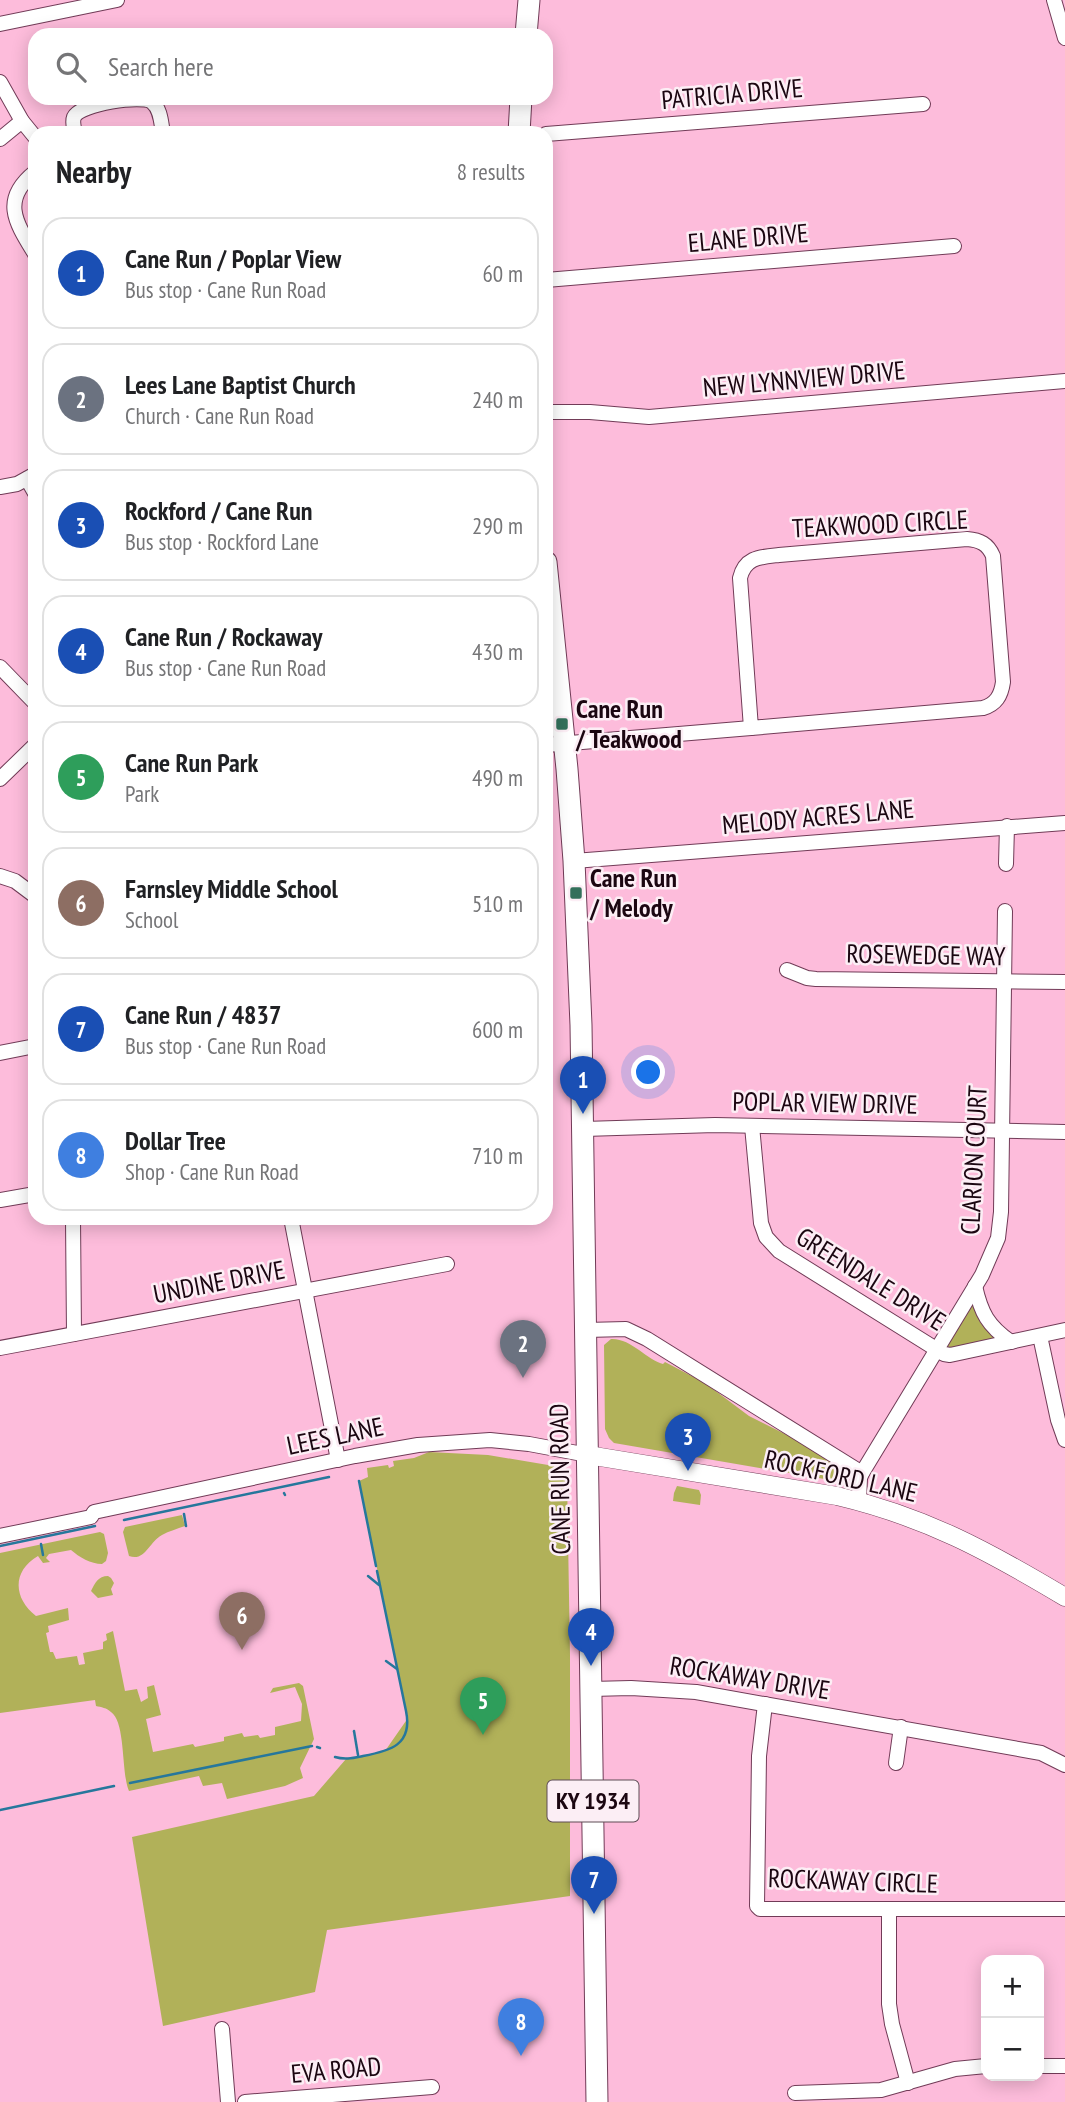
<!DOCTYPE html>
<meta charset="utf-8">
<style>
body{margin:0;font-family:"PT Sans Narrow",sans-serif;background:#f6f6f6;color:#202124}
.controls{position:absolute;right:21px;bottom:21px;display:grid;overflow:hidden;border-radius:14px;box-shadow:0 4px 18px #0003}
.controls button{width:63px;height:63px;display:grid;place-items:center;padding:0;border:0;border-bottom:2px solid #e0e0e0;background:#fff;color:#202124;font:35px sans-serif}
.you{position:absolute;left:649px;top:1073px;width:24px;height:24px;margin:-18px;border:5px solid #fff;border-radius:50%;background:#1a73e8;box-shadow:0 0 0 10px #1a73e833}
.badge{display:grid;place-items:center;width:46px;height:46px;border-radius:50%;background:#b45309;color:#fff;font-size:23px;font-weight:700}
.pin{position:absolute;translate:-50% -58px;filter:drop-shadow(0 2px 4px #0008)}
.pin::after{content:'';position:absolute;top:37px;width:24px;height:21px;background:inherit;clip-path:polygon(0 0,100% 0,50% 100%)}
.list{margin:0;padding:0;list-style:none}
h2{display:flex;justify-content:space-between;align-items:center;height:91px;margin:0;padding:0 28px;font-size:30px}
h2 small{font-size:23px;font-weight:400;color:#757577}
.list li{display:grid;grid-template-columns:46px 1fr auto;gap:21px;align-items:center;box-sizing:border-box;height:112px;margin:0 14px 14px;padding:0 14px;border:2px solid #e0e0e0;border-radius:21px}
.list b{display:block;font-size:26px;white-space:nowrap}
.list p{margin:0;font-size:23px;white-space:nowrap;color:#757577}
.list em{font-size:23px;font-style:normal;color:#757577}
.icon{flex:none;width:38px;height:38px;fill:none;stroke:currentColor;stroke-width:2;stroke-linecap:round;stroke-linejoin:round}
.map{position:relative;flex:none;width:1065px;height:2102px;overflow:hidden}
.search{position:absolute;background:#fff;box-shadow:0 4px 18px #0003;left:28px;top:28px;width:525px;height:77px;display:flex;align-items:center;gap:18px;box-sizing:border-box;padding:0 24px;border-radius:21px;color:#757577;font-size:26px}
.panel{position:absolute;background:#fff;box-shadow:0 4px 18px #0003;left:28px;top:126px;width:525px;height:1099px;border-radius:21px}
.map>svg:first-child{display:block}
.green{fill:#b1b159}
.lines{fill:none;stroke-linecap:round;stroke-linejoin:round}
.stream{stroke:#26779c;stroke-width:2.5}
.minor-casing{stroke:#713b57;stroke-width:16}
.major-casing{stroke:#713b57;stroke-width:19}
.highway-casing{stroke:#713b57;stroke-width:23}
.minor{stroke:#fff;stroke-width:14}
.major{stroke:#fff;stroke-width:18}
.highway{stroke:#fff;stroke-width:21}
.poi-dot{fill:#33705b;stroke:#fceef5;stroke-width:2.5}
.labels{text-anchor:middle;stroke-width:5;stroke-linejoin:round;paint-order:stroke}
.shield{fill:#fceef5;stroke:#5e4c55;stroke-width:2}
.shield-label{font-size:24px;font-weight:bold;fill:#1b0611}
.street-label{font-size:26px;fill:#1b0611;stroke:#fceef5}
.poi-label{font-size:26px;font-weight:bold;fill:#1b0611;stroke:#fceef5;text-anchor:start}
</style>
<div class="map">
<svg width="1065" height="2102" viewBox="0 0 1065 2102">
<rect width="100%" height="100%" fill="#fdbcdb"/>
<g class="green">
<polygon points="972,1303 980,1322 996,1340 960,1349 946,1347"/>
<path d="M611 1339C631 1338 647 1360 663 1364L665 1362 705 1383 749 1416 801 1442 842 1467 845 1470 839 1480 836 1481 614 1443 609 1438 605 1429 604 1345Z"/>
<polygon points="429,1452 488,1455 554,1466 563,1470 567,1477 570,1655 570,1896 327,1930 315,1992 163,2026 132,1837 314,1796 346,1759 385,1751 408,1718 359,1481 368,1477 367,1468 388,1465 389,1468 394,1466 393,1461 414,1458"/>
<polygon points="677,1486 699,1490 701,1495 700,1505 673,1501 674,1493"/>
<path d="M182 1515 185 1526C177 1529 169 1531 162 1535 149 1542 145 1562 129 1556L123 1532 125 1527Z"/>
<path d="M100 1532 104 1534 108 1553 106 1561 102 1564C91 1564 79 1557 71 1550L49 1554 46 1558 50 1562 43 1563 38 1556C12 1571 13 1598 36 1616L68 1608 69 1620 48 1626 49 1632 46 1633 50 1652H53L56 1659 77 1656 79 1665 85 1664 83 1653 103 1649V1642L107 1640 106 1634 113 1631 125 1691 137 1689 141 1702 148 1698 147 1687 154 1685 161 1715 146 1719 153 1752 193 1744 195 1747 224 1741V1737L242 1733 244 1737 258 1735 260 1738 275 1735V1727L301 1721 302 1704 295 1687 270 1693 273 1688 299 1683 303 1686 314 1739 300 1768 303 1778 285 1786 227 1799 222 1783 203 1786 199 1776 129 1791C121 1773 126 1722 111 1712 107 1708 101 1707 96 1706L95 1700 0 1713V1553Z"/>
<path d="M108 1576 111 1578 114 1583 111 1589 113 1595 98 1598 91 1591C95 1583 98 1576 108 1576Z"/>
</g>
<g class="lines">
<g class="stream">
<polyline points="359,1481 376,1566"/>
<polyline points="284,1493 285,1495"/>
<polyline points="184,1514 186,1526"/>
<polyline points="124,1520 329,1477"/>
<polyline points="41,1544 43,1555"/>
<polyline points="0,1546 95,1526"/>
<polyline points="368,1576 379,1585"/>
<polyline points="386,1661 397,1669"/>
<polyline points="354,1731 358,1755"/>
<polyline points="317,1747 320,1748"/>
<path d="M335 1757C345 1760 353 1758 363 1756 390 1751 413 1745 406 1711L377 1571"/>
<polyline points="130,1783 312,1746"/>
<polyline points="0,1810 114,1786"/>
</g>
<defs>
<g id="minor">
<polyline points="1054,0 1065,38"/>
<polyline points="0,24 117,0"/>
<polyline points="0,82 22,121 35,137"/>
<path d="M75 133C74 128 72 122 74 117 80 104 142 94 152 102 161 109 161 123 163 133"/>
<polyline points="546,134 923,104"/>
<polyline points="0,139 22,121"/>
<path d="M35 172C0 200 16 223 35 254"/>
<polyline points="546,280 954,246"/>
<polyline points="546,412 590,412 649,417 1065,381"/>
<polyline points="27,479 35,493"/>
<polyline points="0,487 17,484 35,474"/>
<path d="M967 539C980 540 988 544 993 556L1003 682C1001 696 996 704 983 708L751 728 740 578C745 557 760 557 779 555Z"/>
<polyline points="0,667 35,703"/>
<polyline points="546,745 751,728"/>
<polyline points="0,779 35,745"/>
<polyline points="574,861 1065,823"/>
<polyline points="1006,864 1007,826"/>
<polyline points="0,876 15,881 35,896"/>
<polyline points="787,970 807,978 816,979 1065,982"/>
<polyline points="0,1053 35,1046"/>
<polyline points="752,1126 761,1223 766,1237 779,1251 944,1354 950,1355 1065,1330"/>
<polyline points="584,1129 715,1125 1065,1132"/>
<polyline points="0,1200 35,1194"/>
<polyline points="73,1218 74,1334"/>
<polyline points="291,1218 338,1460"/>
<path d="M975 1286C981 1313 988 1326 1011 1342"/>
<polyline points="586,1330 626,1329 647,1339 862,1473"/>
<polyline points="1040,1336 1058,1420 1065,1440"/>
<polyline points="0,1348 447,1264"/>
<polyline points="859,1501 860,1478 862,1473 982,1275 998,1238 1001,1212 1005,911"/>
<polyline points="0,1536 91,1517 94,1512 355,1456 418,1445 490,1440 529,1444 588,1455"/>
<polyline points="591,1689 631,1688 696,1692 1041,1753 1065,1765"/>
<polyline points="765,1704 759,1756 757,1906 760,1909 1065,1909"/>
<polyline points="896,1763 901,1727"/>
<polyline points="889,1909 889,2004 892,2024 908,2083"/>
<polyline points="222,2029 228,2102"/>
<polyline points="1039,2066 1065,2066"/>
<polyline points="795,2093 881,2090 955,2069 986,2066"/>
<polyline points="245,2102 432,2087"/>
</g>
<path id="major" d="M588 1455 837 1496C926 1517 988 1551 1065 1597"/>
<g id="highway">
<polyline points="526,35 529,0"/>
<polyline points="519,133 521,98"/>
<polyline points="546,562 567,769 574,861 581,1025 597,2102"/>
</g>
</defs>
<use href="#minor" class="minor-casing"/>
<use href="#major" class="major-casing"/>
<use href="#highway" class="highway-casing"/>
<use href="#minor" class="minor"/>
<use href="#major" class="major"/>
<use href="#highway" class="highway"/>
</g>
<g class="poi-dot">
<rect x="555" y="717" width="14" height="14" rx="3.5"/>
<rect x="569" y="886" width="14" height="14" rx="3.5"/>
</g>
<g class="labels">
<rect class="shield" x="547.5" y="1780.5" width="91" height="41" rx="5"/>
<g class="shield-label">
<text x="593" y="1809">KY 1934</text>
</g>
<g class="street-label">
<text transform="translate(732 94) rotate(-5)" y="9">PATRICIA DRIVE</text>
<text transform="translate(748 238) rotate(-5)" y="9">ELANE DRIVE</text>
<text transform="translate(804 379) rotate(-5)" y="9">NEW LYNNVIEW DRIVE</text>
<text transform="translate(880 524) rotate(-3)" y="9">TEAKWOOD CIRCLE</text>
<text transform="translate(818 817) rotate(-5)" y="9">MELODY ACRES LANE</text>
<text transform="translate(926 955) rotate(1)" y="9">ROSEWEDGE WAY</text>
<text transform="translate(825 1103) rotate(1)" y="9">POPLAR VIEW DRIVE</text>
<text transform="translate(974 1160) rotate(-87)" y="9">CLARION COURT</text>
<text transform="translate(871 1279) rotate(32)" y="9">GREENDALE DRIVE</text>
<text transform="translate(219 1282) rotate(-11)" y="9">UNDINE DRIVE</text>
<text transform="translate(335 1436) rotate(-12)" y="9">LEES LANE</text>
<text transform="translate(841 1476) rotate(13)" y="9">ROCKFORD LANE</text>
<text transform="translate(560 1479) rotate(-91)" y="9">CANE RUN ROAD</text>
<text transform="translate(750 1678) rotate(9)" y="9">ROCKAWAY DRIVE</text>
<text transform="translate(853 1881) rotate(2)" y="9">ROCKAWAY CIRCLE</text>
<text transform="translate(336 2070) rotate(-5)" y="9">EVA ROAD</text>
</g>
<g class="poi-label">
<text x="576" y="718">Cane Run<tspan x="576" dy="30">/ Teakwood</tspan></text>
<text x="590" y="887">Cane Run<tspan x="590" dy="30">/ Melody</tspan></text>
</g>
</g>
</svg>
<div class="controls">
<button>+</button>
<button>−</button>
</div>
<div class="you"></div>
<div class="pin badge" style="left:583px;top:1114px;background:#1a4fb4">1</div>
<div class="pin badge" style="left:523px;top:1378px;background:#6b7280">2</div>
<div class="pin badge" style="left:688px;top:1471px;background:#1a4fb4">3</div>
<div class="pin badge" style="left:591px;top:1666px;background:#1a4fb4">4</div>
<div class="pin badge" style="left:483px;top:1735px;background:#2e9e5b">5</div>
<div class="pin badge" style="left:242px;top:1650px;background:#8d6e63">6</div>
<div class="pin badge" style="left:594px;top:1914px;background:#1a4fb4">7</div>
<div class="pin badge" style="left:521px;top:2056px;background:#3f7fe0">8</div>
<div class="search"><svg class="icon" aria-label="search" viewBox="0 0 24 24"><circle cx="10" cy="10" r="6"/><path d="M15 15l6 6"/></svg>Search here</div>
<section class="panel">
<h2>Nearby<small>8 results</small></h2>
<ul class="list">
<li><span class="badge" style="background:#1a4fb4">1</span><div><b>Cane Run / Poplar View</b><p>Bus stop · Cane Run Road</p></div><em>60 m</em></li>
<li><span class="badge" style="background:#6b7280">2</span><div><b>Lees Lane Baptist Church</b><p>Church · Cane Run Road</p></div><em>240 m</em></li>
<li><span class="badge" style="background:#1a4fb4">3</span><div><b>Rockford / Cane Run</b><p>Bus stop · Rockford Lane</p></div><em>290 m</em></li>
<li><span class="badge" style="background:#1a4fb4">4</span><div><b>Cane Run / Rockaway</b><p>Bus stop · Cane Run Road</p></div><em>430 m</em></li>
<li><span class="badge" style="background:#2e9e5b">5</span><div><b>Cane Run Park</b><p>Park</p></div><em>490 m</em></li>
<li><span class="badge" style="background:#8d6e63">6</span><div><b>Farnsley Middle School</b><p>School</p></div><em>510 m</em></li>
<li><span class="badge" style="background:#1a4fb4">7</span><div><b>Cane Run / 4837</b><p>Bus stop · Cane Run Road</p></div><em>600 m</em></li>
<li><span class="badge" style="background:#3f7fe0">8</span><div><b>Dollar Tree</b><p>Shop · Cane Run Road</p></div><em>710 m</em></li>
</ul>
</section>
</div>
